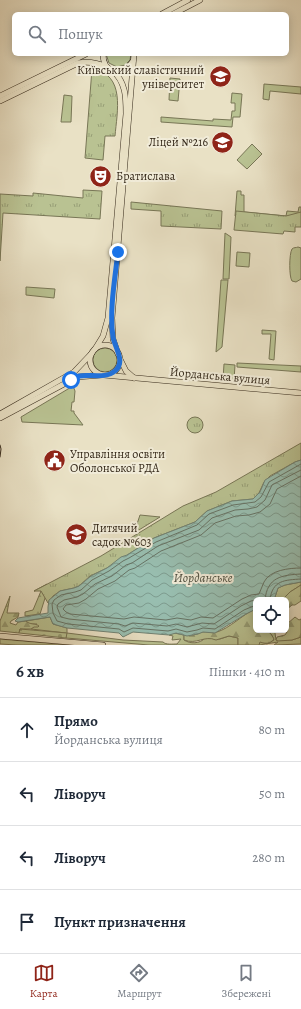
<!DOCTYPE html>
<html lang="uk">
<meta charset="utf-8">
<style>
body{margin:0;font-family:Alegreya,serif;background:#f2f2f3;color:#1f2937}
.controls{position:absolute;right:12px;bottom:12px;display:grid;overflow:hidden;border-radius:6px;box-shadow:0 2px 10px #0003}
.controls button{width:36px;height:36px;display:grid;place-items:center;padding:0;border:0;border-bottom:1px solid #e0e1e3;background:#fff;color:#1f2937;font:20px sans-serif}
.stop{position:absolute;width:12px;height:12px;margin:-9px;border:3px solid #1a73e8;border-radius:50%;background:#fff}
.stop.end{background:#1a73e8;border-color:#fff;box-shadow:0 1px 4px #0008}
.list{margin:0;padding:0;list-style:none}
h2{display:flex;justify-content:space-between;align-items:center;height:52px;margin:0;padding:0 16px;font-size:17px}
h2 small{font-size:13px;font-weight:400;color:#747a83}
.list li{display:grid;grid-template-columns:26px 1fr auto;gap:12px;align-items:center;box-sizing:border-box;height:64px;padding:0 16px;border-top:1px solid #e0e1e3}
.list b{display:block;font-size:15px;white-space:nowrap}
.list p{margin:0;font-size:13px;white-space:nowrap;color:#747a83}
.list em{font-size:13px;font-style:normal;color:#747a83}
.icon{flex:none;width:22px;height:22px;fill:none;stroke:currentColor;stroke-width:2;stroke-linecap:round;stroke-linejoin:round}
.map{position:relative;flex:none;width:301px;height:645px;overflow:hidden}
.search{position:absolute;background:#fff;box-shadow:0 2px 10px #0003;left:12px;right:12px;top:12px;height:44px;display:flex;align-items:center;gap:10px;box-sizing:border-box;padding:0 14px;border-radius:6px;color:#747a83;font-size:15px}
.sheet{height:308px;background:#fff}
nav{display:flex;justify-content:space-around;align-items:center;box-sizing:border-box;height:56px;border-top:1px solid #e0e1e3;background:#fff;font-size:11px;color:#747a83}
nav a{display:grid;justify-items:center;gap:2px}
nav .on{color:#8f2418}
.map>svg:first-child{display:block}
.grass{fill:#b9c292;stroke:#787656}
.forest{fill:url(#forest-firs);stroke:#787656}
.cemetery{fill:url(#cemetery-stones);stroke:#787656}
.park{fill:url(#park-tufts);stroke:#787656}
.water{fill:url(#water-waves);stroke:#718374}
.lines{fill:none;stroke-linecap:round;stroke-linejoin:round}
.shore{stroke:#677466;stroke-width:1}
.major-casing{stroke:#362a1b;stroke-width:6}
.major{stroke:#e9e1c5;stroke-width:5}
.tram{stroke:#362a1b;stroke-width:1}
.route{stroke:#1a73e8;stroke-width:5}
.labels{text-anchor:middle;stroke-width:4;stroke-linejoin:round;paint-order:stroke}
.poi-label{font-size:12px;fill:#362a1b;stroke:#f1ecd9;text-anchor:start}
.street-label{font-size:12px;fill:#362a1b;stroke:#f1ecd9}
.water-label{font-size:13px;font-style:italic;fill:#4e4f40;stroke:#f1ecd9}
</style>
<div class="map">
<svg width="301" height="645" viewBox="0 0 301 645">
<defs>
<pattern id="forest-firs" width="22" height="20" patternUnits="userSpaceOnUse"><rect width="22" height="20" fill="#b9c292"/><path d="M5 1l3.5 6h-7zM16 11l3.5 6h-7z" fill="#979e76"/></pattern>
<pattern id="cemetery-stones" width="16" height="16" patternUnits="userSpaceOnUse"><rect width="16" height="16" fill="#b9c292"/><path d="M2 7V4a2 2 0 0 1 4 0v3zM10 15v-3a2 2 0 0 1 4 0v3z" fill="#979e76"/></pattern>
<pattern id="park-tufts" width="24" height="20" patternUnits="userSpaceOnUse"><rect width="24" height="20" fill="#b9c292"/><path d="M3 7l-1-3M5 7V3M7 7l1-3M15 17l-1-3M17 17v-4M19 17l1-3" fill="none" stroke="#979e76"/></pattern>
<pattern id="water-waves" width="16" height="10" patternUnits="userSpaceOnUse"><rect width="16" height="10" fill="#98beb0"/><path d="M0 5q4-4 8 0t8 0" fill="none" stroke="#7d9b8e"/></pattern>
</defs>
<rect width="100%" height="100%" fill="#e9e1c5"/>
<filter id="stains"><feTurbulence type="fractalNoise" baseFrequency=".005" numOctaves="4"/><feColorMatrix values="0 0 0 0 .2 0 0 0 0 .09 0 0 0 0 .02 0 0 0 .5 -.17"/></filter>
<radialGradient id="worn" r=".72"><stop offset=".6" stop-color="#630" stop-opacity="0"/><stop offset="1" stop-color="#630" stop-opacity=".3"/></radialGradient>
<g class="grass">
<polygon points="106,54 131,54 130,60 125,65 117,67 109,63"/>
<polygon points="170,78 180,79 178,101 169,100"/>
<polygon points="264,84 301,87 301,94 270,91 269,100 263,99"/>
<polygon points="232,93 242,94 240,117 233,117 232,127 161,122 161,117 213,121 213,119 231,120 232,111 235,111 235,103 231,103"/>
<polygon points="64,95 72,96 71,122 61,122"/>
<polygon points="252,144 262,154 247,169 237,160"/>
<polygon points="237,191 241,191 241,195 244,195 244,212 286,216 287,211 298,212 299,207 301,207 301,213 274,220 235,216"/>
<polygon points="225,233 231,237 229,279 223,279"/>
<path d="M298 247 301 248V279L296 282 292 281C289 277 289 254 292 249 294 247 296 248 298 247Z"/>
<polygon points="237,252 250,253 249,267 236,266"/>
<polygon points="221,280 228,280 222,347 216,352"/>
<polygon points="26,287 55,289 54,298 26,295"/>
<polygon points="262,330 276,331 274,360 269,359 271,334 262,334"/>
<circle cx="105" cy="360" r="12"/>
<polygon points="237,363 301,366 301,372 237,367"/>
<polygon points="224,364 235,365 234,380 223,379"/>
<polygon points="73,386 75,391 74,402 72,402 71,411 74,411 74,413 83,425 22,422 21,417"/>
<polygon points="301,582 301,585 290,592 283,600 274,600 278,588 285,585"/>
<path d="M50 617 53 624 67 628V633L123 640 163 642C166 645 172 644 177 644L181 639 172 640 173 636 169 635 174 633 184 635V640C190 644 200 644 205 638L220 639 229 636 238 638V645H149L66 638V633L31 629 37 624H29L26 621Z"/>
<polygon points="266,630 271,630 275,633 276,640 292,640 301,637 301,644 274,645 278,642 259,645 260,641 267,644 274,640 271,634"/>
<polygon points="0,639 69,645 17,645 0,644"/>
</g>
<g class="forest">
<polygon points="47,584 46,595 40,614 25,616 25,612 33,610 41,591 38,590 34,591"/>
<polygon points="301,585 301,601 295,605 292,605 286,610 286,600 283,600 283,599 290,592"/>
<path d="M10 596 7 613H19L18 617 11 621 10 623 16 625 18 622 26 621C30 625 35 623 39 626L38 627H34L31 629H20L19 633 0 631V621Z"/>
<path d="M255 609 256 612V630H266L271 634 274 639C270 644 266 644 260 642L259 645H238V638L229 636 216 640C204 635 197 645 184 640V635C191 636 196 635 202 632 207 631 212 634 217 632 230 628 242 615 255 609Z"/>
<polygon points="295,617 299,620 301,619 301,637 292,640 278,641 276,640 277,637 285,635 287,632 287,624"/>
</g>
<polygon class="cemetery" points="20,629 67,633 66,638 19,633"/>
<g class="park">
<path d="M92 69C126 74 117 112 115 136H105L103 160 85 158Z"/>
<polygon points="83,190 102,191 100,219 3,213 0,261 0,194 33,196 33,193 83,198"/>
<polygon points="131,202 222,211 221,229 161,226 161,211 131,209"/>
<polygon points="236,211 286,216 301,212 301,227 295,227 295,232 284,231 283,234 234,230"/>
<circle cx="195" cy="425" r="8"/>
<polygon points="301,443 301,460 295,462 270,476 264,482 258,495 253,499 232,501 207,511 195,522 154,538 107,568 90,576 79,586 74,588 60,591 53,596 48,603 41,591 34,591 101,556 183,506 216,492"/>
<polygon points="140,515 160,517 134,533"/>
</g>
<polygon class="water" points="301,460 301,582 285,585 278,588 274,600 256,600 256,609 246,614 215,633 203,632 198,634 187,636 176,633 169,635 133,632 123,637 119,633 67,628 53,624 50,617 18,622 15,621 18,618 48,613 48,607 49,600 60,591 74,588 79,586 91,576 107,568 121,557 127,555 154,538 195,522 207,511 232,501 253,499 260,492 265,480 295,462"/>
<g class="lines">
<g class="shore">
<path d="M301 476 277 489 270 504 260 512 249 515 236 516 215 523 201 535 161 551 135 568 129 570 115 581 98 589 86 599 79 603 66 605 63 609 66 612 70 614 124 619 134 617 166 620 177 618 191 620 201 617 213 618 242 599 251 595 259 594C261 590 262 586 264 582 270 570 289 568 301 568"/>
<polyline points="256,600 251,601 241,606 214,624 202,623 187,627 176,624 167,626 133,623 125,626 119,624 69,619 61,617 57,607 58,604 64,600 77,597 83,594 95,584 112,576 126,565 132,563 158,546 199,530 212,518 235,510 248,509 257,507 265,500 272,485 301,470"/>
<path d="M265 600C267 577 282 575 301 574"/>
<path d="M270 600C272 580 285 580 301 579"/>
<polyline points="256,605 244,610 215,629 203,628 197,630 187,632 176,629 168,631 133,628 124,632 119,629 68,624 57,621 53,613 52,604 54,600 61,595 75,592 81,590 92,580 109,571 123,561 129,558 156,542 197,525 209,514 233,505 255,502 261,497 269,482 301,464"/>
</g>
<defs>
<g id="major">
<polyline points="162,14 188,0"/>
<polyline points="173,14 200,0"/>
<path d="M103 54C103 74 123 77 133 61"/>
<polyline points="0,96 86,54"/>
<path d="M0 101 78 63C88 61 98 63 107 67"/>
<circle cx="105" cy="360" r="15"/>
<path d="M95 349 103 336 108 318 126 114C126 97 126 82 112 70"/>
<polyline points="118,354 113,339 112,318 134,54"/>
<polyline points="120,359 126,371 134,378"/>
<polyline points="104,375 301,393"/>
<polyline points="0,414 74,372 92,353"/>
<polyline points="0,418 77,377 102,375"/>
<polyline points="0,636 103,645"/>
</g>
</defs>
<use href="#major" class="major-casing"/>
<use href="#major" class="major"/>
<polyline class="tram" points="0,445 1,449 0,457"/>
</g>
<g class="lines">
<path class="route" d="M71 380C74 378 76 377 79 376 90 374 106 379 115 371 126 362 115 348 113 337 109 312 115 278 118 252"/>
</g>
<defs>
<symbol id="university-disc" viewBox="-11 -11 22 22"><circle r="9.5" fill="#8f2418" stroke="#f1ecd9"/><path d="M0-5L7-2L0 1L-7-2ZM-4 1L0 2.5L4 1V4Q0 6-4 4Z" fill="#fff"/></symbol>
<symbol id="school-disc" viewBox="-11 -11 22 22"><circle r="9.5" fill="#8f2418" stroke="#f1ecd9"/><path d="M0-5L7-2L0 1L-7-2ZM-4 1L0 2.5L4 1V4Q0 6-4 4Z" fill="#fff"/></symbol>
<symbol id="theatre-disc" viewBox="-11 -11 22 22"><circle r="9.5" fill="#8f2418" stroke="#f1ecd9"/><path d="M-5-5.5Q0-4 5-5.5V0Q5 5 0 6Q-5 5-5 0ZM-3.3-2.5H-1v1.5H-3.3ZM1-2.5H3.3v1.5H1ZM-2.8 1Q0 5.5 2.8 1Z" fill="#fff"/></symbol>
<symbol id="civic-disc" viewBox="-11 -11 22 22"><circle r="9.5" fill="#8f2418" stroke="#f1ecd9"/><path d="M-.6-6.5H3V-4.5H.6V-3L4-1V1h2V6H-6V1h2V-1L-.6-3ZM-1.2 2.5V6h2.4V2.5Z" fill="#fff"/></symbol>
</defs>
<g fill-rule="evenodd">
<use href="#university-disc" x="208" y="64" width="25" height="25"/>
<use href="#school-disc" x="210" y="130" width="25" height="25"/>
<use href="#theatre-disc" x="88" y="164" width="25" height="25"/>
<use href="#civic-disc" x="42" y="448" width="25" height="25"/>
<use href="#school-disc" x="64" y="522" width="25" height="25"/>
</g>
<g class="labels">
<g class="poi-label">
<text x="204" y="74" text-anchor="end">Київський славістичний<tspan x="204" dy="14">університет</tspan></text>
<text x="208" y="146" text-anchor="end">Ліцей №216</text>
<text x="116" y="180">Братислава</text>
<text x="70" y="458">Управління освіти<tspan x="70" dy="14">Оболонської РДА</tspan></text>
<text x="92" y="532">Дитячий<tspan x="92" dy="14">садок №603</tspan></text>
</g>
<g class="street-label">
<text transform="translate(220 376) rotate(5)" y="4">Йорданська вулиця</text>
</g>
<g class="water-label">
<text x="203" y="582">Йорданське</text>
</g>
</g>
<rect width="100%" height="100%" filter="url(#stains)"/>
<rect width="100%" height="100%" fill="url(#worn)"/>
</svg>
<div class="controls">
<button><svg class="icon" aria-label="locate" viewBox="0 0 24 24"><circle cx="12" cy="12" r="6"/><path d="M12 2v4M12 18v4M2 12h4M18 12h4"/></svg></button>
</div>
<div class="stop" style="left:71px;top:380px"></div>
<div class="stop end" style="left:118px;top:252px"></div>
<div class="search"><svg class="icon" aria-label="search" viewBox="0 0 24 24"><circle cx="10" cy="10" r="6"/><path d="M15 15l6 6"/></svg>Пошук</div>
</div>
<section class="sheet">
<h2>6 хв<small>Пішки · 410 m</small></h2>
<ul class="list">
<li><svg class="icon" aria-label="ahead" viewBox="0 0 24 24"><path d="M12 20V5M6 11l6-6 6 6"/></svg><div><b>Прямо</b><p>Йорданська вулиця</p></div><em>80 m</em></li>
<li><svg class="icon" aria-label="left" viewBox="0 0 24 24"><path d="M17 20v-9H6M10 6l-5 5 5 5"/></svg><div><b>Ліворуч</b></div><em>50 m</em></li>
<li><svg class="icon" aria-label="left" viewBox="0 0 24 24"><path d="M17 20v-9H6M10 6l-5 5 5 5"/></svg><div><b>Ліворуч</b></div><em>280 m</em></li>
<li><svg class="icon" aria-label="arrive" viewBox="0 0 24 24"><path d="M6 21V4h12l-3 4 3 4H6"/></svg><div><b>Пункт призначення</b></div></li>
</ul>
</section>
<nav>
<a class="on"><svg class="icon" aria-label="map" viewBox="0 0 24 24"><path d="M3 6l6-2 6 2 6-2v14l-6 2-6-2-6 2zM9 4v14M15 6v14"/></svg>Карта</a>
<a><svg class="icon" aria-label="directions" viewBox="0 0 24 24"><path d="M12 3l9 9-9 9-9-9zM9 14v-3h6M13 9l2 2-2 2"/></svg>Маршрут</a>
<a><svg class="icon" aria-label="saved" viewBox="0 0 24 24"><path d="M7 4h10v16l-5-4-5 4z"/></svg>Збережені</a>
</nav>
